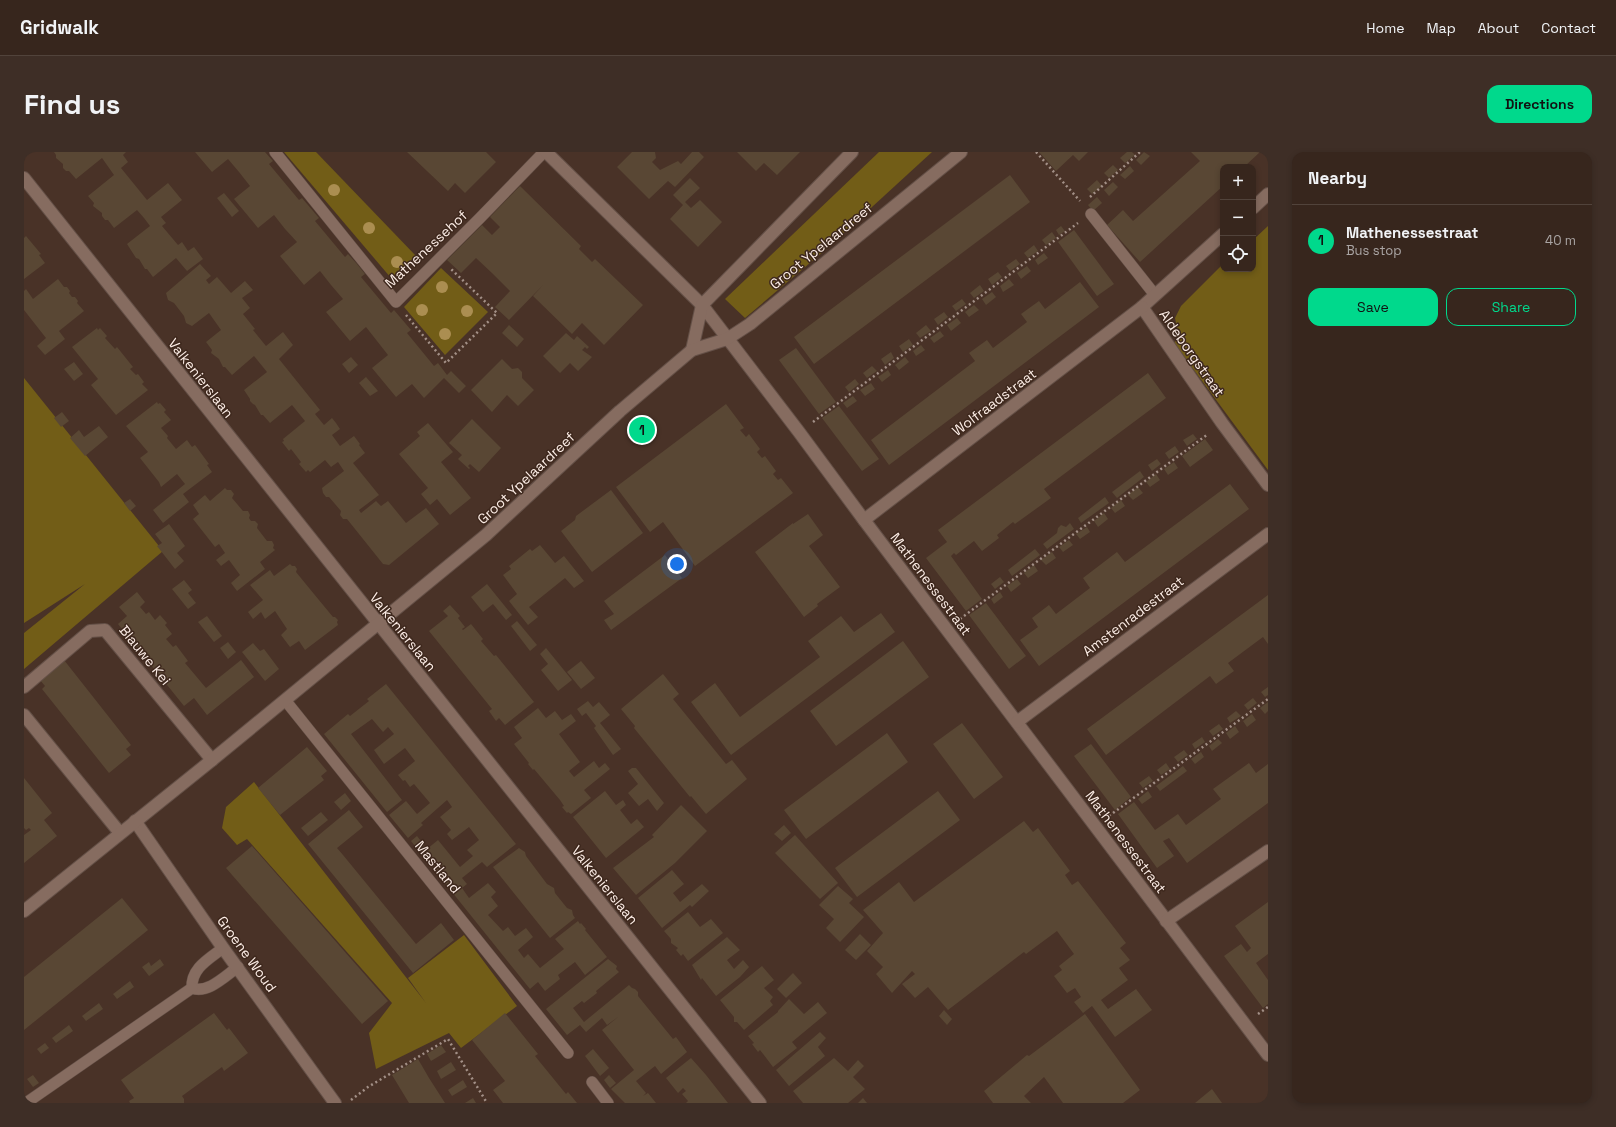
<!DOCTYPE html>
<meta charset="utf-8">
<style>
body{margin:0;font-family:"Space Grotesk",sans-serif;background:#3e2e26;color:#f1f3f6}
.controls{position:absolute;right:12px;top:12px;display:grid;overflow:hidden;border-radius:8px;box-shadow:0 2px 6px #0003}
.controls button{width:36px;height:36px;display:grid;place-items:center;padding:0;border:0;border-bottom:1px solid #51433b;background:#37261d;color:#f1f3f6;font:20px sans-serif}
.you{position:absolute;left:653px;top:412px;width:14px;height:14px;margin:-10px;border:3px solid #fff;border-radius:50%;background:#1a73e8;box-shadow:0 0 0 6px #1a73e833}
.badge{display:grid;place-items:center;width:26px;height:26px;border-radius:50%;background:#00d98c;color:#111;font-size:13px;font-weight:700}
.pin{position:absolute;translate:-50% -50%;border:2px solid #fff;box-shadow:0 1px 4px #0006}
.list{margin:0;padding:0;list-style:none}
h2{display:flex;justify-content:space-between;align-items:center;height:52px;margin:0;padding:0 16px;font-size:17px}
h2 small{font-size:13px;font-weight:400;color:#aaa5a4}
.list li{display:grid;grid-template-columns:26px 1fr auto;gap:12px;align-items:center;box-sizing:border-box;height:72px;padding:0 16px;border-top:1px solid #51433b}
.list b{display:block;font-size:15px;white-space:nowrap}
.list p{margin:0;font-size:13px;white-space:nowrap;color:#aaa5a4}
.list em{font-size:13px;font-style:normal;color:#aaa5a4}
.actions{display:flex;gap:8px;padding:12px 16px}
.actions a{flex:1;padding:9px 0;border:1px solid #00d98c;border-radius:12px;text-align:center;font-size:14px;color:#00d98c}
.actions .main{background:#00d98c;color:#111}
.icon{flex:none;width:22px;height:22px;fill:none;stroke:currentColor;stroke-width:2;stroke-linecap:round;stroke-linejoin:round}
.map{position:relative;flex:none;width:1244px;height:951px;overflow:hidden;border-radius:12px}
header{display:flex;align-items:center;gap:24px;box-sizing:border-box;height:56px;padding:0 20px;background:#37261d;border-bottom:1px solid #51433b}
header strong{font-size:19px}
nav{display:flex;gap:22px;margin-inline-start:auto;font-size:14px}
.intro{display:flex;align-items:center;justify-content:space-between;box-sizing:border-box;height:96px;padding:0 24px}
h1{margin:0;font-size:28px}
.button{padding:10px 18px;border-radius:12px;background:#00d98c;color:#111;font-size:14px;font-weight:700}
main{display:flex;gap:24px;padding:0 24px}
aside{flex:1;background:#37261d;border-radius:12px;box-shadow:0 2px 6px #0003}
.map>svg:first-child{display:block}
.green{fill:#725d17}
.building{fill:#594734}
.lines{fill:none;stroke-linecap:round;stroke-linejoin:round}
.service-casing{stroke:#645047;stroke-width:12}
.minor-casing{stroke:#645047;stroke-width:14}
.path{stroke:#a39087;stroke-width:2.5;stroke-dasharray:2 3;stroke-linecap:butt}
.service{stroke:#866c60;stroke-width:11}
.minor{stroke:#866c60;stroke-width:12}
.tree{fill:#ab8e51}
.labels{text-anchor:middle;stroke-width:3;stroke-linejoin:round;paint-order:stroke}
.street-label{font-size:14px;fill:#fdeee7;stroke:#3e281d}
</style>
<header>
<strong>Gridwalk</strong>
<nav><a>Home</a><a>Map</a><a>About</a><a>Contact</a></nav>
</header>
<div class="intro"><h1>Find us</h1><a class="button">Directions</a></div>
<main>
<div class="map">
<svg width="1244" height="951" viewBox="0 0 1244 951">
<rect width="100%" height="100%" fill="#493227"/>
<g class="green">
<polygon points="260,0 292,0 392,104 367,126"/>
<polygon points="855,0 908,0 800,99 721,166 701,147"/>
<polygon points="1244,74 1244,318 1150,191 1155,185 1151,166 1157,154 1199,112 1199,117 1229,117 1229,88"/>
<polygon points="417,116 464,160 421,203 380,155"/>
<polygon points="0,226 139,399 0,517 0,481 61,432 0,471"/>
<polygon points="230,630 402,851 384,826 440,783 493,854 437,896 425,881 352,917 345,881 368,851 223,687 213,693 198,676 202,655"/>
</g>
<g class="building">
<polygon points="30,0 102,0 99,3 104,10 97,16 123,48 144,31 158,48 137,65 142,71 138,74 154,93 158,90 164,99 170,95 179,107 163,119 152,106 129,125 123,117 121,117 115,107 112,106 103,92 126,74 120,66 113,58 90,76 84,68 81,68 78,64 78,61 69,54 70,51 64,44 90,23 78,6 52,27 45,19 42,19 39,16 39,12 32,6 32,3"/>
<polygon points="171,0 241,0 249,9 245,12 275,48 278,46 295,66 291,69 321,105 324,102 333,112 341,122 337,125 367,161 370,158 387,178 383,181 410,214 414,211 423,223 427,219 442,234 435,241 420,226 400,246 388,232 372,245 348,216 364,203 342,175 326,189 302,160 319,147 307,133 296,119 280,133 256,104 273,90 261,77 250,63 234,76 210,47 226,34 215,20 204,7 188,20"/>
<polygon points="383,0 462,0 472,10 441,41 431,31 424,39"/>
<polygon points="608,0 631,0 632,6 628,10 636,18 654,9 657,12 668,0 675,0 680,5 651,35 644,29 625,47 593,15"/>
<polygon points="713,0 776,0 753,23 740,11 732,19"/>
<polygon points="1015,0 1064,0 1055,9 1049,3 1032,19"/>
<polygon points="1103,0 1108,0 1111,3 1101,11 1096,6"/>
<polygon points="1120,0 1126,4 1117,13 1112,8"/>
<polygon points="1167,0 1236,0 1220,15 1199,15 1199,34 1116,110 1083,73 1099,58 1109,69 1176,9"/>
<polygon points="1089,13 1094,18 1085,26 1080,21"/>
<polygon points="1106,14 1110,19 1101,27 1096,23"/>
<polygon points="986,23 1006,50 790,212 770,185"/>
<polygon points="666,26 676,36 661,50 667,56 676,48 698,70 674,95 646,67 659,53 649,43"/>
<polygon points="1073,28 1078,34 1068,42 1063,37"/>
<polygon points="1089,30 1094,35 1085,44 1080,38"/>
<polygon points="496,34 557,94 555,97 568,110 571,107 619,153 580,193 558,171 548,182 509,144 519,133 485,168 471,155 486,139 469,122 452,106 437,121 423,108 458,73 468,83 476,75 466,65"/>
<polygon points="200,41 215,59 208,65 193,46"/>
<polygon points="1073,45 1078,51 1069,59 1064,53"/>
<polygon points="1037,74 1041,79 1035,83 1032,78"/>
<polygon points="1050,78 1090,132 1073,144 1034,90"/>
<polygon points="1028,80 1032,86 1022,93 1018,88"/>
<polygon points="2,84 17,102 15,103 21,111 0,127 0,86"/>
<polygon points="1010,93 1014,99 1004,106 1000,101"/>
<polygon points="1020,101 1024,106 1014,113 1011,108"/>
<polygon points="992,107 996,112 986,119 982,114"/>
<polygon points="176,112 187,124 182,128 185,132 193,125 207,141 221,129 229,138 218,146 226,156 219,162 231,177 229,178 242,194 259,180 269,193 255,207 296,258 291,262 300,273 308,266 312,271 316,277 308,283 316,294 330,284 336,292 335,293 341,301 329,311 355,343 335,358 337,361 352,349 357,354 364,349 382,371 402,356 415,372 365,413 359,412 323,367 319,367 316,363 317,359 305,345 302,345 299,341 298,336 320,319 314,310 307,315 301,308 286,320 284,318 282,320 275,312 277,310 267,297 265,299 258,290 260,289 259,287 281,269 268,253 246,271 239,263 237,263 231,253 229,252 226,249 226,247 220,238 243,220 230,204 208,223 201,215 199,215 195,207 187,201 188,198 182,190 197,178 185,161 168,174 162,171 160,164 150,151 144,148 142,141"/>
<polygon points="1003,114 1007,119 997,127 993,121"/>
<polygon points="974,120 978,125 968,133 964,127"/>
<polygon points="34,127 40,135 43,135 46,139 45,141 48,145 51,145 54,149 53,151 60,159 35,179 41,187 21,203 13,194 22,186 0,158 0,139 2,137 9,147"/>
<polygon points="985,127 990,133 979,140 976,134"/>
<polygon points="1056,130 1075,155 865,313 847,288 951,209 945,201 963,188 969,196 1003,170 997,162 1015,149 1021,157"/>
<polygon points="956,133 960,139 950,146 946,141"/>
<polygon points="968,140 972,145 962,153 958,147"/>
<polygon points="938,147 942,152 932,159 928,154"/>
<polygon points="950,153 955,158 945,165 941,160"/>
<polygon points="920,160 924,165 914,173 910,167"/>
<polygon points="933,166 937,171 927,179 923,173"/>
<polygon points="485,173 500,187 493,195 478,181"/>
<polygon points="902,173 907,179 896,186 892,181"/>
<polygon points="73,176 74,178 76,176 83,184 81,186 91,197 93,195 109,215 106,217 112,223 114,222 120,230 118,232 124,238 92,263 67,233 74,227 48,195"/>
<polygon points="916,179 920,184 910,191 906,186"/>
<polygon points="542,181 550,188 553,184 565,195 563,197 561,195 558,198 568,205 554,219 546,211 536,221 519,204"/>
<polygon points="885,187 889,193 879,200 875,194"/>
<polygon points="897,193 901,198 892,204 889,199"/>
<polygon points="772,196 812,250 795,262 755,208"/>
<polygon points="867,200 870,206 861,213 857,207"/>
<polygon points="327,205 334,213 325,221 318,212"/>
<polygon points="881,205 885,210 875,218 871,213"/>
<polygon points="478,207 488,217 494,216 498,220 498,226 510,238 494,254 483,243 468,260 447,238"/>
<polygon points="50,210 59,222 50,229 40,217"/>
<polygon points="848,214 853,219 843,226 839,221"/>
<polygon points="864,218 867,223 858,230 854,225"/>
<polygon points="1124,221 1142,246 1020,337 1027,346 991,372 989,370 973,383 975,386 958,399 950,389 932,403 930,401 927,404 958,447 942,459 902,406 923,390 914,378"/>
<polygon points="342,225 354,239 346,244 335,231"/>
<polygon points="831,227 835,232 825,240 821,235"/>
<polygon points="847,231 851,237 841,244 836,238"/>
<polygon points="829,244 833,249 823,256 819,251"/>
<polygon points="133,250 134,252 136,251 142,258 140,260 147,268 137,276 144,284 143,286 152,297 163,288 168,295 171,293 185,312 183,313 188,320 159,342 165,350 139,371 129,358 161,332 153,322 137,335 135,330 116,306 124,300 102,274"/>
<polygon points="702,252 720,276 716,278 722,285 725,282 736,297 733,300 738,306 741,304 752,319 749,322 754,328 757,326 769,341 671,414 639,370 626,380 592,335"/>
<polygon points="815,254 855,307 838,319 798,266"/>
<polygon points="38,260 45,269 37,275 30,266"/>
<polygon points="448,267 477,296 455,320 446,312 444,314 446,316 445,317 434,307 438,303 425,291"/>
<polygon points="404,271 429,300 417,310 447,346 426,363 413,347 406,353 397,342 404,336 375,302 396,284 393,280"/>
<polygon points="75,274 84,285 61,304 46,286 55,278 60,285"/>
<polygon points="1169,282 1173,287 1163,294 1159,288"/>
<polygon points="1181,287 1189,298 1166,315 1158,304"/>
<polygon points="1151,294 1155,300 1145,307 1141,301"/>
<polygon points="1133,307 1137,312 1128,319 1124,313"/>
<polygon points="1150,310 1154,316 1144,323 1140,317"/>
<polygon points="1116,319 1120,325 1093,346 1088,340"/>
<polygon points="1132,322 1136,328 1126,335 1122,330"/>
<polygon points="1206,332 1225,357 1015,514 996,488 1014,475 1008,466 1025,453 1032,462 1066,436 1059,426 1093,400 1101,410"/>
<polygon points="1114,335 1119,341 1109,348 1104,343"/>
<polygon points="201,336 203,338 207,338 210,342 208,346 219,359 224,359 226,363 225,366 227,369 231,369 234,372 233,376 243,389 248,389 250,393 249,396 251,398 236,410 241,417 213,439 207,431 216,423 205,408 197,414 192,408 201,401 195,392 191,395 169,367 175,362 169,353 181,343 186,349"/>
<polygon points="587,338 619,381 568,420 537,379 551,368 552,364"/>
<polygon points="1081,345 1085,351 1057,371 1054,366"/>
<polygon points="106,347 112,354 106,359 100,351"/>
<polygon points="1097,348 1101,354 1091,361 1087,356"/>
<polygon points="1080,361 1084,367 1074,375 1070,369"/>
<polygon points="784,362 799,383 785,394 816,435 793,452 794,454 780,465 731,400 769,371 769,372"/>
<polygon points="1046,371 1050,377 1023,397 1019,392 1033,381 1034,376 1037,373 1042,375"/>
<polygon points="145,372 161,394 153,401 160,409 151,417 133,394 138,391 131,382"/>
<polygon points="1063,375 1066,380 1056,387 1052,382"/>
<polygon points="1045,388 1049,393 1039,400 1035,395"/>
<polygon points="516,393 531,411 540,404 560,429 550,436 541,426 505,455 514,465 504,473 485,449 493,442 479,423 487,417 485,414 506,397 508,399"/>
<polygon points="1011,397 1016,403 988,424 984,418"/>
<polygon points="1028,400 1032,406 1022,413 1017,408"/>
<polygon points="641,403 658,426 587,478 580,468 590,462 580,449"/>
<polygon points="266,412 268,414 271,414 273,417 272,420 290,442 309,465 311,465 314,468 313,470 314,473 281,498 275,489 266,495 257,483 263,477 251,459 241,467 237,460 229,467 224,460 239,448 226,433 246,418 250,424"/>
<polygon points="1010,413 1014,419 1004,426 1000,421"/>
<polygon points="976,425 980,430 971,437 967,432"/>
<polygon points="993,427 997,432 987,440 983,434"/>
<polygon points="160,428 168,438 164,441 172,451 164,457 148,437"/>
<polygon points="463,432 488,463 482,468 469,452 459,460 447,445"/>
<polygon points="113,440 121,450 116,455 122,462 125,460 131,468 136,463 143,471 141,473 148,482 142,487 149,495 152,493 164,509 161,511 182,536 217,508 230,525 183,563 170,546 160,554 94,472 103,464 95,455"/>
<polygon points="976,440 979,445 970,452 967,447"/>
<polygon points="1244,443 1244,492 1239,485 1204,511 1210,519 1192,532 1186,524 1082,603 1063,577"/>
<polygon points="962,451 1002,504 985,517 945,463"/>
<polygon points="426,453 436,464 434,466 441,475 438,477 439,478 447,472 459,487 457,489 470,504 472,503 510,550 481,573 475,566 472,569 465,559 468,557 405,479 424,464 419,459"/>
<polygon points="857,461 871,480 707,603 667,550 691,531 716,565 796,505 784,489 817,464 830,480"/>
<polygon points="183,464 198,484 190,490 174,470"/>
<polygon points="493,469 513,493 506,499 487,474"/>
<polygon points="879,489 905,525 812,594 786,559"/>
<polygon points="204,490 212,500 204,507 196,496"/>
<polygon points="229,491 236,499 240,497 255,517 241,529 218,500"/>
<polygon points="522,496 548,528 534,539 517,518 524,512 516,502"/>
<polygon points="40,508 107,593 102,597 107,603 85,621 18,537 21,534 16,528"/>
<polygon points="557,509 571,526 557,537 543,520"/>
<polygon points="639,522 655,542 649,547 702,612 708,608 723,627 682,662 667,644 666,645 610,576 611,574 597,557"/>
<polygon points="362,532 492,692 463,715 458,710 438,726 443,732 438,736 445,746 464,731 472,740 467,745 474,754 464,763 479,779 484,775 491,784 502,776 509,785 494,798 500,806 504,802 516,816 540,797 531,787 554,769 556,772 557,771 562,777 561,778 583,805 561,823 551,810 534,823 536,827 521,839 514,830 506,837 387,689 393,684 403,697 414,688 436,715 449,704 443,698 455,688 445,675 428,688 423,682 427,678 416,665 428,655 423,648 397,671 399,673 384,686 365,663 382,649 393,662 406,651 390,632 386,635 381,628 379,629 374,623 391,609 381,596 360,612 350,598 370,582 364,575 359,580 348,567 327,582 378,648 363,660 300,582 324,562 326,564 345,549 343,547"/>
<polygon points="1244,535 1244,543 1241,545 1237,540"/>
<polygon points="1229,546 1233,551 1224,558 1220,553"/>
<polygon points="564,549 569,555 575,550 586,563 576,571 597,597 589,603 570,576 572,574 562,561 558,564 553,557"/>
<polygon points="1244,550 1244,559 1241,562 1236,556"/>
<polygon points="514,556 522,566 531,559 538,568 547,562 552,569 535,582 556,610 545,619 550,625 570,609 575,616 581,611 586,617 560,638 567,646 547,662 544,660 543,661 538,655 540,654 536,648 510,617 509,618 504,612 505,611 490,592 498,586 490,575"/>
<polygon points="1212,559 1217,564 1206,571 1203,566"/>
<polygon points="1228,562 1232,568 1223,575 1219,569"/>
<polygon points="938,571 979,625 950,647 909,592"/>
<polygon points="1195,572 1199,577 1189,584 1185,579"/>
<polygon points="1211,574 1215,580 1206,587 1202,581"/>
<polygon points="863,581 884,610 782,687 760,658"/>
<polygon points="1178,585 1181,590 1171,597 1168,592"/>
<polygon points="1194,587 1198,591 1188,599 1185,594"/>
<polygon points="1067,592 1107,645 1091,658 1050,604"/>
<polygon points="283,595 303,619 297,624 300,628 256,663 234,636"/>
<polygon points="1160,598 1164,603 1154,610 1150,605"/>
<polygon points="1177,600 1180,605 1171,612 1167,607"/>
<polygon points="1142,611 1146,617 1137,623 1133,618"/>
<polygon points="1225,611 1232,621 1244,612 1244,651 1163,711 1145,686 1139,689 1150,704 1133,716 1094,662 1110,650 1131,678 1154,662 1162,673 1197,647 1189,637"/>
<polygon points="1159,614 1163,619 1136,639 1132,634"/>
<polygon points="608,616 612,616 640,651 633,659 624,647 615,654 604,641 614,632 604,619"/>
<polygon points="1125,624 1129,629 1119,636 1115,631"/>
<polygon points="0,626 28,661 20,668 33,684 0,711 0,683 7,678 5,676 2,678 0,676"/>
<polygon points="581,639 592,653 599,648 602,653 596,658 607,672 613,667 620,675 582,706 549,665"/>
<polygon points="914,639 936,668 833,745 811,716"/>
<polygon points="1124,639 1128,645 1118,652 1114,647"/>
<polygon points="321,641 327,649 317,658 310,650"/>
<polygon points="657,653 683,679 651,711 612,743 589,716 630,685 628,683"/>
<polygon points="325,658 339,675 313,696 319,703 392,792 417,771 430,788 389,821 284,692"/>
<polygon points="297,660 304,668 284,684 277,676"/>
<polygon points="1000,669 1009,680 1014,676 1046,719 1041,723 1048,733 1054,729 1102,791 1096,796 1106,808 1095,816 1104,828 1077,848 1084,857 1112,837 1128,858 1091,885 1068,854 1059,861 1050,850 1057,845 1051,836 1043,841 1030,824 1038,818 1035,814 1050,802 1033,779 1002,802 1000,800 924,858 904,835 891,846 878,832 891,822 888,819 868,841 852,822 859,815 843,799 859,781 839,758 875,730 890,750"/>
<polygon points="760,673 767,681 758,689 750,682"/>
<polygon points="771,683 814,731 796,747 751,701"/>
<polygon points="228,694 364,849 338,872 202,716"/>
<polygon points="495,696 501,700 502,704 523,732 530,736 531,741 543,756 548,758 549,763 551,766 526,786 469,715"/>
<polygon points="648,718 660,732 649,741 656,750 678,732 685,739 668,755 666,753 638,776 614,746"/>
<polygon points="814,734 829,747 825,751 840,765 816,790 802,776 810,767 795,753"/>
<polygon points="98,746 124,778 0,878 0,825"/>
<polygon points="1244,750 1244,802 1232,811 1244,828 1244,852 1239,856 1200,804 1217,792 1223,800 1227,796 1211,774"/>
<polygon points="664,760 676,775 687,767 699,781 664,809 659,802 657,804 652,798 654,796 647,791 647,787 640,779"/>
<polygon points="836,782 847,793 832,808 821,798"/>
<polygon points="703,785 716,798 703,808 710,817 719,808 725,815 716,825 692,844 678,826 677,828 668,813"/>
<polygon points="136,807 140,813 125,824 118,815 125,810 127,814"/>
<polygon points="584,807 593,814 592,817 595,820 572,839 573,841 560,851 558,849 549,856 560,870 605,833 608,836 611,837 614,840 614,844 649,887 652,885 663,900 637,922 631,914 612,929 622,941 619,944 624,941 632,951 601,951 587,937 610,918 578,878 594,865 583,873 578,866 562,880 556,873 543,883 522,857"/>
<polygon points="738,814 750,828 740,836 749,845 746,849 749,853 720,878 713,870 710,870 710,865 696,848"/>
<polygon points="769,821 778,831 762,846 753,837"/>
<polygon points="106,829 110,835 93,847 89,842"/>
<polygon points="765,847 780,862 794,850 803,861 768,890 773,896 749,915 736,898 734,900 728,892 730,891 724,884 754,860 754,859"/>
<polygon points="75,851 79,857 62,869 58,864"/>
<polygon points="920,858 928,867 923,873 915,864"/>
<polygon points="190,861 203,878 205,876 224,901 200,919 198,915 158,944 160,947 160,951 106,951 105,949 110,946 97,928"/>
<polygon points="481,861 514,902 511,904 542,942 544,940 553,951 479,951 469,938 481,929 448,888"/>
<polygon points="1061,862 1116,938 1099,951 1039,951 1020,925 1000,944 1007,951 969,951 960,939 1003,903 1005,904"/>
<polygon points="45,873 49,879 32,891 28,886"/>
<polygon points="796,880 802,886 794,895 801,904 765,934 752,918"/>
<polygon points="21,891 25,896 17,902 13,897"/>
<polygon points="417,893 422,900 407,909 403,902"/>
<polygon points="569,897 585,916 576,924 561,904"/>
<polygon points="667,906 682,923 704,951 662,951 664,949 658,942 662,939 659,936 654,941 642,926"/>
<polygon points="810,906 824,919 834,908 840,914 829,925 841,937 824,951 779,951 769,939"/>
<polygon points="394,907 405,926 421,951 385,951 368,923"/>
<polygon points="427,910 432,918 417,927 413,919"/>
<polygon points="9,923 15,931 9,935 3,927"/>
<polygon points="585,923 592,931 586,936 580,928"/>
<polygon points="439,928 443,935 428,944 424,938"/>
<polygon points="1188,937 1198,951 1171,951"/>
<polygon points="449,946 452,951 441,951"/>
<polygon points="839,946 843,951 834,951"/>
</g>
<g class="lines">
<defs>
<g id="service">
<polyline points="251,0 372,150 455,67 520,0"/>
<polyline points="1067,62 1131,143"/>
<polyline points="261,548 544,901"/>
<path d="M199 796C185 807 167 816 168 836 184 842 201 824 214 815"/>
<polyline points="568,930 584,951"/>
<polyline points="2,951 168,836"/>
</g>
<g id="minor">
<polyline points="522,0 678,153 775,280 840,368 1244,903"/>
<polyline points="0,26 736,951"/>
<polyline points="1229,56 1244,42"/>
<polyline points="1199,82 1118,155 1198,271 1244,333"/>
<polyline points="668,198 678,153 828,0"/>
<polyline points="840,368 1118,155"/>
<polyline points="0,535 66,479 81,478 188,608"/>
<polyline points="0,563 96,681"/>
<polyline points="993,570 1244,382"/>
<polyline points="111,669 199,796 311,951"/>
<polyline points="0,759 188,608 462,383 596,259 668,198 703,187 726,172 937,0"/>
<polyline points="1142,769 1244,699"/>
</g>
</defs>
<use href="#service" class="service-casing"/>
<use href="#minor" class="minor-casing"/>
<g class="path">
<polyline points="1012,0 1056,49"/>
<polyline points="1066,45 1116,0"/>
<polyline points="382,163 422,211 473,161 427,117"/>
<polyline points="789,270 1054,71"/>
<polyline points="936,467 1184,282"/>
<polyline points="1085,664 1244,547"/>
<polyline points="1234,862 1244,855"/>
<polyline points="327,948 344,935 424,887 463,951"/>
</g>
<use href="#service" class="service"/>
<use href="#minor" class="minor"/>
</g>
<g class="tree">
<circle cx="310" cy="38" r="6"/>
<circle cx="345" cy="76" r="6"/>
<circle cx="373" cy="110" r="6"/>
<circle cx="418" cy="135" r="6"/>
<circle cx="398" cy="158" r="6"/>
<circle cx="443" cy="159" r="6"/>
<circle cx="421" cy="182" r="6"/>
</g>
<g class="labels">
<g class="street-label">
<text transform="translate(797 94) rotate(-39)" y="5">Groot Ypelaardreef</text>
<text transform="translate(402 97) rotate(-43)" y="5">Mathenessehof</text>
<text transform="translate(1168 201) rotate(55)" y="5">Aldeborgstraat</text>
<text transform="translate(177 226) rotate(52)" y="5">Valkenierslaan</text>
<text transform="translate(970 250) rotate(-37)" y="5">Wolfraadstraat</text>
<text transform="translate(502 326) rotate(-43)" y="5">Groot Ypelaardreef</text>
<text transform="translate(907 432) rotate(53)" y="5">Mathenessestraat</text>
<text transform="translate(1109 464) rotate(-37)" y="5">Amstenradestraat</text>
<text transform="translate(379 480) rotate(51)" y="5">Valkenierslaan</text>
<text transform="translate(121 503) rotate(51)" y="5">Blauwe Kei</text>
<text transform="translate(1102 690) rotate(53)" y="5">Mathenessestraat</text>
<text transform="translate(414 715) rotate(51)" y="5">Mastland</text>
<text transform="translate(581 733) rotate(51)" y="5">Valkenierslaan</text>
<text transform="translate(223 802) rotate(54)" y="5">Groene Woud</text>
</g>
</g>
</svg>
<div class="controls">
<button>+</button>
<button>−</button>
<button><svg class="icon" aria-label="locate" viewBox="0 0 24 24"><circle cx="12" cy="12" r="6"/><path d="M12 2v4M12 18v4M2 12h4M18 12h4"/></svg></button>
</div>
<div class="you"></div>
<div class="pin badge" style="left:618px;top:278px">1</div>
</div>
<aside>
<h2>Nearby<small></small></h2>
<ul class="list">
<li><span class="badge">1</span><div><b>Mathenessestraat</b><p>Bus stop</p></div><em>40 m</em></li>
</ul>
<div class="actions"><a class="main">Save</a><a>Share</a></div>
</aside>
</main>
